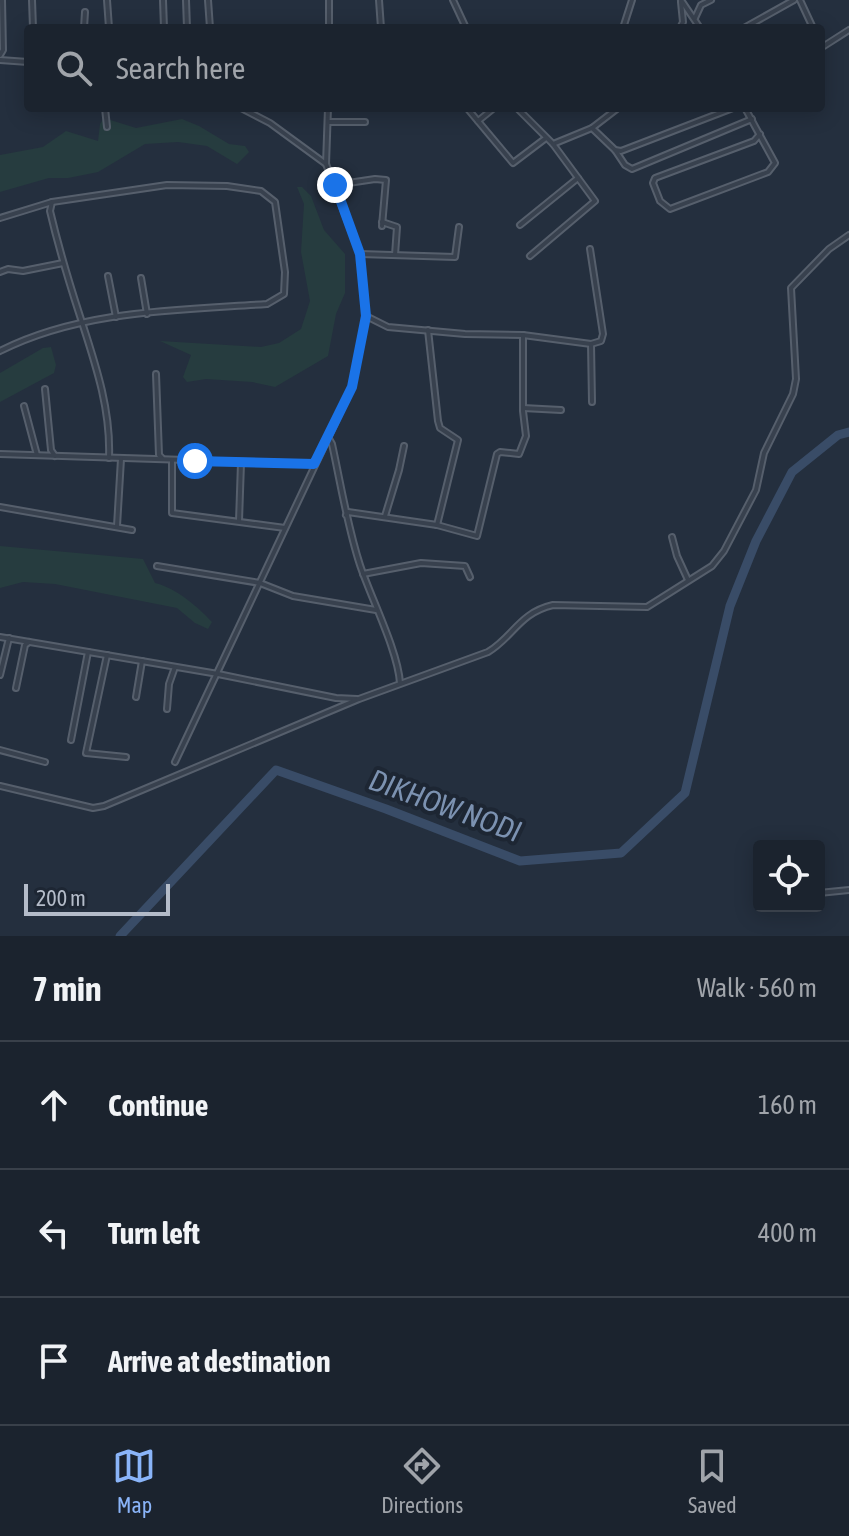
<!DOCTYPE html>
<meta charset="utf-8">
<style>
body{margin:0;font-family:"Asap Condensed",sans-serif;background:#282f3a;color:#f1f3f6}
.controls{position:absolute;right:24px;bottom:24px;display:grid;overflow:hidden;border-radius:8px;box-shadow:0 4px 20px #0003}
.controls button{width:72px;height:72px;display:grid;place-items:center;padding:0;border:0;border-bottom:2px solid #39404a;background:#1b232e;color:#f1f3f6;font:40px sans-serif}
.scale{position:absolute;left:24px;bottom:20px;width:146px;box-sizing:border-box;padding-left:8px;border:4px solid #b4bcc9;border-top:0;font-size:22px;line-height:28px;white-space:nowrap;color:#b4bcc9;-webkit-text-stroke:6px #1d2633;paint-order:stroke}
.stop{position:absolute;width:24px;height:24px;margin:-18px;border:6px solid #1a73e8;border-radius:50%;background:#fff}
.stop.end{background:#1a73e8;border-color:#fff;box-shadow:0 2px 8px #0008}
.list{margin:0;padding:0;list-style:none}
h2{display:flex;justify-content:space-between;align-items:center;height:104px;margin:0;padding:0 32px;font-size:34px}
h2 small{font-size:26px;font-weight:400;color:#a0a4aa}
.list li{display:grid;grid-template-columns:52px 1fr auto;gap:24px;align-items:center;box-sizing:border-box;height:128px;padding:0 32px;border-top:2px solid #39404a}
.list b{display:block;font-size:30px;white-space:nowrap}
.list em{font-size:26px;font-style:normal;color:#a0a4aa}
.icon{flex:none;width:44px;height:44px;fill:none;stroke:currentColor;stroke-width:2;stroke-linecap:round;stroke-linejoin:round}
.map{position:relative;flex:none;width:849px;height:936px;overflow:hidden}
.search{position:absolute;background:#1b232e;box-shadow:0 4px 20px #0003;left:24px;right:24px;top:24px;height:88px;display:flex;align-items:center;gap:20px;box-sizing:border-box;padding:0 28px;border-radius:8px;color:#a0a4aa;font-size:30px}
.sheet{height:488px;background:#1b232e}
nav{display:flex;justify-content:space-around;align-items:center;box-sizing:border-box;height:112px;border-top:2px solid #39404a;background:#1b232e;font-size:22px;color:#a0a4aa}
nav a{display:grid;justify-items:center;gap:4px}
nav .on{color:#8ab4f8}
.map>svg:first-child{display:block}
.green{fill:#263c3f}
.lines{fill:none;stroke-linecap:round;stroke-linejoin:round}
.river{stroke:#394c67;stroke-width:9}
.street-casing{stroke:#565f6c;stroke-width:8}
.street{stroke:#38414e;stroke-width:4}
.route{stroke:#1a73e8;stroke-width:10}
.labels{text-anchor:middle;stroke-width:8;stroke-linejoin:round;paint-order:stroke}
.water-label{font-size:30px;font-style:italic;fill:#7c92b1;stroke:#1d2633}
</style>
<div class="map">
<svg width="849" height="936" viewBox="0 0 849 936">
<rect width="100%" height="100%" fill="#242f3e"/>
<g class="green">
<polygon points="104,118 136,128 182,119 199,126 229,144 245,146 249,152 237,164 207,146 178,142 145,144 98,172 68,178 49,178 0,192 0,155 43,147 66,131 98,141 100,124"/>
<polygon points="297,187 302,187 311,196 324,230 345,254 345,293 336,314 328,356 275,387 252,382 206,379 187,382 183,377 191,355 160,341 261,347 279,343 301,329 310,301 301,252 304,204"/>
<polygon points="51,347 56,365 54,373 0,402 0,373 43,348"/>
<path d="M0 546 143 559 155 583C176 588 198 607 212 622L208 629 195 623 177 608 55 584 23 582 0 588Z"/>
</g>
<g class="lines">
<polyline class="river" points="120,936 276,770 386,809 520,861 621,853 685,793 730,606 756,541 792,472 838,435 849,432"/>
<defs>
<g id="street">
<polyline points="32,0 33,28"/>
<polyline points="107,0 109,28"/>
<polyline points="163,0 164,28"/>
<polyline points="186,0 187,28"/>
<polyline points="208,0 210,28"/>
<polyline points="329,0 329,28"/>
<polyline points="379,0 381,28"/>
<polyline points="453,0 466,28"/>
<polyline points="681,0 700,28"/>
<polyline points="800,0 813,28"/>
<polyline points="695,18 701,5 711,0"/>
<polyline points="84,28 85,12"/>
<polyline points="625,28 624,25 632,0"/>
<polyline points="680,28 683,22 681,2"/>
<polyline points="744,28 794,0"/>
<polyline points="821,44 824,46 849,30"/>
<polyline points="0,55 3,50 2,0"/>
<polyline points="0,60 28,62"/>
<polyline points="105,108 107,127"/>
<polyline points="241,108 270,123 326,164"/>
<polyline points="467,108 513,163 546,138"/>
<polyline points="517,108 553,144 592,128 618,108"/>
<polyline points="745,108 775,163 768,172 670,209 660,201 653,183 655,178 754,141 760,134"/>
<polyline points="478,121 494,108"/>
<polyline points="328,122 365,122"/>
<polyline points="592,128 615,150 621,151 733,108"/>
<polyline points="615,150 625,165 632,169 752,119"/>
<polyline points="335,185 375,179 386,180 382,226"/>
<path d="M52 202 50 211C58 245 68 279 79 313 94 360 111 407 109 458"/>
<path d="M0 218 52 202 167 185 227 186 261 191 275 202 285 272 284 294 267 304C178 310 81 310 0 351"/>
<polyline points="382,222 397,227 395,255"/>
<polyline points="520,225 578,178"/>
<polyline points="360,254 455,257 459,227"/>
<polyline points="530,256 595,201 553,144"/>
<polyline points="0,272 8,269 23,271 63,263"/>
<polyline points="108,276 116,317"/>
<polyline points="141,278 147,314"/>
<polyline points="366,316 388,327 465,334 523,335 591,344 601,341 603,334 590,249"/>
<polyline points="428,330 438,421 440,428 458,440 437,525"/>
<polyline points="591,344 592,402"/>
<polyline points="156,374 159,455 162,458"/>
<polyline points="45,389 51,450 55,456"/>
<polyline points="24,406 37,455"/>
<polyline points="523,408 561,410"/>
<path d="M328 437 332 444C341 485 347 525 360 565 371 598 398 651 400 683"/>
<polyline points="0,454 314,464"/>
<polyline points="172,460 172,513 285,528"/>
<polyline points="0,507 132,530"/>
<polyline points="346,515 348,512 437,525 477,536 497,454 500,452 519,454 526,436 523,411 523,335"/>
<polyline points="385,516 399,470 404,446"/>
<polyline points="239,521 241,463"/>
<polyline points="117,526 121,459"/>
<polyline points="672,537 677,556 688,580"/>
<polyline points="157,566 260,583 293,596 376,610"/>
<polyline points="363,574 421,563 465,566 470,577"/>
<polyline points="0,637 218,674 336,698 357,699"/>
<polyline points="107,655 86,753 126,757"/>
<polyline points="0,675 9,638"/>
<polyline points="16,688 25,645 29,642"/>
<polyline points="136,697 142,661"/>
<polyline points="167,709 169,684 175,667"/>
<polyline points="71,740 88,652"/>
<polyline points="0,750 45,762"/>
<polyline points="175,762 352,387 366,316 360,254 326,164 328,108"/>
<path d="M0 786 93 808 104 806 359 699 488 652C514 636 519 613 553 605L647 607 712 566 724 551 756 490 764 453 793 394 796 379 791 288 829 249 849 235"/>
<polyline points="819,893 849,890"/>
</g>
</defs>
<use href="#street" class="street-casing"/>
<use href="#street" class="street"/>
</g>
<g class="lines">
<polyline class="route" points="195,461 314,464 352,387 366,316 360,254 335,185"/>
</g>
<g class="labels">
<g class="water-label">
<text transform="translate(445 806) rotate(20)" y="10">DIKHOW NODI</text>
</g>
</g>
</svg>
<div class="controls">
<button><svg class="icon" aria-label="locate" viewBox="0 0 24 24"><circle cx="12" cy="12" r="6"/><path d="M12 2v4M12 18v4M2 12h4M18 12h4"/></svg></button>
</div>
<div class="scale">200 m</div>
<div class="stop" style="left:195px;top:461px"></div>
<div class="stop end" style="left:335px;top:185px"></div>
<div class="search"><svg class="icon" aria-label="search" viewBox="0 0 24 24"><circle cx="10" cy="10" r="6"/><path d="M15 15l6 6"/></svg>Search here</div>
</div>
<section class="sheet">
<h2>7 min<small>Walk · 560 m</small></h2>
<ul class="list">
<li><svg class="icon" aria-label="ahead" viewBox="0 0 24 24"><path d="M12 20V5M6 11l6-6 6 6"/></svg><div><b>Continue</b></div><em>160 m</em></li>
<li><svg class="icon" aria-label="left" viewBox="0 0 24 24"><path d="M17 20v-9H6M10 6l-5 5 5 5"/></svg><div><b>Turn left</b></div><em>400 m</em></li>
<li><svg class="icon" aria-label="arrive" viewBox="0 0 24 24"><path d="M6 21V4h12l-3 4 3 4H6"/></svg><div><b>Arrive at destination</b></div></li>
</ul>
</section>
<nav>
<a class="on"><svg class="icon" aria-label="map" viewBox="0 0 24 24"><path d="M3 6l6-2 6 2 6-2v14l-6 2-6-2-6 2zM9 4v14M15 6v14"/></svg>Map</a>
<a><svg class="icon" aria-label="directions" viewBox="0 0 24 24"><path d="M12 3l9 9-9 9-9-9zM9 14v-3h6M13 9l2 2-2 2"/></svg>Directions</a>
<a><svg class="icon" aria-label="saved" viewBox="0 0 24 24"><path d="M7 4h10v16l-5-4-5 4z"/></svg>Saved</a>
</nav>
